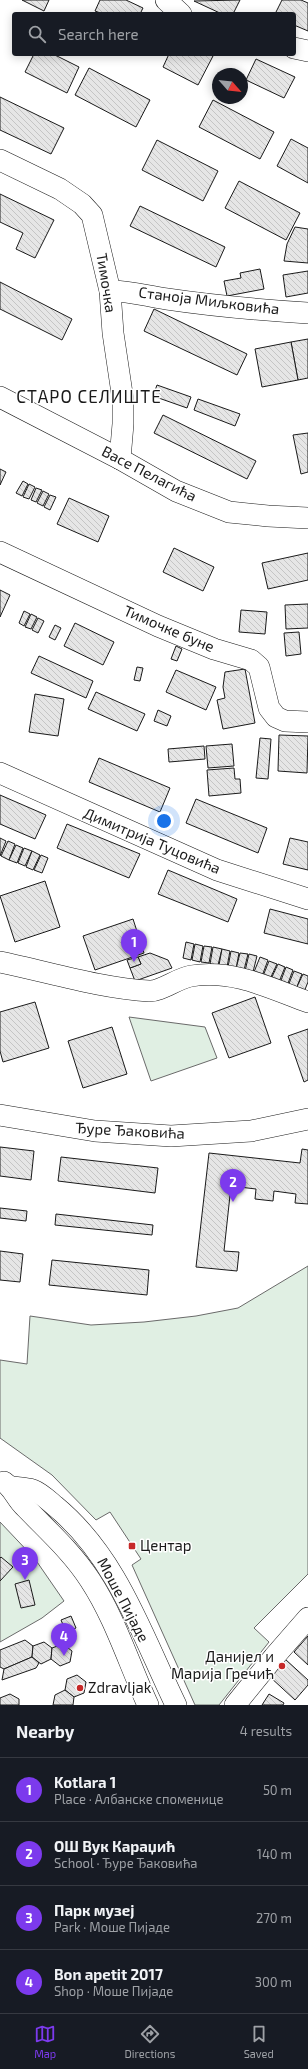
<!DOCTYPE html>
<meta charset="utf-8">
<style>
body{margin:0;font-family:"Exo 2",sans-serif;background:#20242c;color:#f1f3f6}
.compass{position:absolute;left:212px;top:68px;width:36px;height:36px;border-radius:50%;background:#171b24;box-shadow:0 2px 10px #0003;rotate:117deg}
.you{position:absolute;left:164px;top:821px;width:14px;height:14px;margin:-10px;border:3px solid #fff;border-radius:50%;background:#1a73e8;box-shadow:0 0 0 6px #1a73e833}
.badge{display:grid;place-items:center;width:26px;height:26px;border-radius:50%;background:#7c3aed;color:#fff;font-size:13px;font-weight:700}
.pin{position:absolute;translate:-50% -33px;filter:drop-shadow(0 1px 2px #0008)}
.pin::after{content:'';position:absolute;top:21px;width:14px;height:12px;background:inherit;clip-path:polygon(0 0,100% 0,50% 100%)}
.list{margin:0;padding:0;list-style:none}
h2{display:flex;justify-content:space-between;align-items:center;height:52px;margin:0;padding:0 16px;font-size:17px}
h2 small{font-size:13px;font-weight:400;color:#9ea1a6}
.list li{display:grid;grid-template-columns:26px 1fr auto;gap:12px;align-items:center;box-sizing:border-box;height:64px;padding:0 16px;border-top:1px solid #363941}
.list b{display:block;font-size:15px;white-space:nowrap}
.list p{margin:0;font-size:13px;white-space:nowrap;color:#9ea1a6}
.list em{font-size:13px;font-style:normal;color:#9ea1a6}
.icon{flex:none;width:22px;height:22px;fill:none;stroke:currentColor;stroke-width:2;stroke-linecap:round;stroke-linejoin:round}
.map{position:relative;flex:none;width:308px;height:1705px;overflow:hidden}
.search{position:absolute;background:#171b24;box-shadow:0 2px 10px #0003;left:12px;right:12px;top:12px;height:44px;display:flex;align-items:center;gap:10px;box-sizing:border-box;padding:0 14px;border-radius:4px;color:#9ea1a6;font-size:15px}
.sheet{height:308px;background:#171b24}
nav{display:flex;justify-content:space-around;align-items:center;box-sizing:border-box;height:56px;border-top:1px solid #363941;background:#171b24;font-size:11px;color:#9ea1a6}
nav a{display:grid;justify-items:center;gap:2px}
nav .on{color:#7c3aed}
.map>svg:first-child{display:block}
.green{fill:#e0efe3;stroke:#6a6a6a}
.building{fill:url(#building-back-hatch);stroke:#1a1a1a}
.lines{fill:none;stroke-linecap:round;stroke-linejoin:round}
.minor-casing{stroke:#1a1a1a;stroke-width:22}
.minor{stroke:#fff;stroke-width:21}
.poi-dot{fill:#c62828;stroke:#fff;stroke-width:1.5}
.labels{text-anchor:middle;stroke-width:3;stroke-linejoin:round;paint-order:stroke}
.street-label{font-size:15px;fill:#1a1a1a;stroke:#fff}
.poi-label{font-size:15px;fill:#1a1a1a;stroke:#fff;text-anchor:start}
.quarter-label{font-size:17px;letter-spacing:1px;fill:#1a1a1a;stroke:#fff}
</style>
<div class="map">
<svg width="308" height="1705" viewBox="0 0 308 1705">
<defs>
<pattern id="building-back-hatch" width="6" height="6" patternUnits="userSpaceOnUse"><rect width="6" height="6" fill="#e6e6e6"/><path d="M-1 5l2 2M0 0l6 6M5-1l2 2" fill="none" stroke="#c5c5c5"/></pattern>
</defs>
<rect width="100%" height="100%" fill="#fff"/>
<g class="green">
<polygon points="129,1017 205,1027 217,1058 151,1081"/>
<polygon points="308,1266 308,1574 254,1628 269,1642 219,1705 195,1705 132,1565 141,1559 110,1512 96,1520 52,1475 0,1438 0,1360 27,1364 30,1316 91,1325 144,1322 196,1316 238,1308"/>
<polygon points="0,1522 35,1559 64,1601 42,1618 0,1642"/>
</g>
<g class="building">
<polygon points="22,0 49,0 44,11"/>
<polygon points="100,0 126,0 143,8 140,14 103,14 95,11"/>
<polygon points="240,0 233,14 222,14 194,1"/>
<polygon points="282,0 301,0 308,3 308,31 294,25 294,14 275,14"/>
<polygon points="34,54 53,54 79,67 67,93 25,72"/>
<polygon points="169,54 210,54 213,56 198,85 163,67"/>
<polygon points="256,59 295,77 284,98 246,80"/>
<polygon points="89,68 150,100 136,127 75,95"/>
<polygon points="0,97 64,128 51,154 0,130"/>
<polygon points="213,100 274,132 260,159 199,127"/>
<polygon points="291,139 308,148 308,183 277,166"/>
<polygon points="157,140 218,171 203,201 142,170"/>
<polygon points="239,181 300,213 286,240 225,208"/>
<polygon points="0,194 54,220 35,258 16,249 23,233 0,222"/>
<polygon points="140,206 225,247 216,267 130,226"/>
<polygon points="295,227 308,229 308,263 284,261 287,244"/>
<polygon points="260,269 264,289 227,296 224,281 241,278 240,273"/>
<polygon points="308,271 308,293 286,297 283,275"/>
<polygon points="0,282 72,319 62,340 0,309"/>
<polygon points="154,309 247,354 237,375 144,331"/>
<polygon points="308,339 308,378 298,380 291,342"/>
<polygon points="291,342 298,380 262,387 255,349"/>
<polygon points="157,385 191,397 187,408 153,396"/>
<polygon points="198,399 240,414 235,426 194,410"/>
<polygon points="163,415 256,461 247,479 154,433"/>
<polygon points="308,433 308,472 301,474 293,435"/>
<polygon points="0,469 6,472 0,485"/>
<polygon points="23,481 28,484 22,496 16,493"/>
<polygon points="29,484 35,487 29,499 23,497"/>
<polygon points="36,488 42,490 36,502 31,500"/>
<polygon points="43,491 49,494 43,506 37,503"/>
<polygon points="50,495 56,497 50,510 44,507"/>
<polygon points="69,498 109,516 98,542 57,524"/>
<polygon points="174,548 214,567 203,591 163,572"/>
<polygon points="308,553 308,580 268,589 262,563"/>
<polygon points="0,590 10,595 0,617"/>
<polygon points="308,604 308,628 286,629 285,605"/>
<polygon points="241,610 267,612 265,634 239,632"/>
<polygon points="24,611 30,614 24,626 19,623"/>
<polygon points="31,614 37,617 31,629 25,627"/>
<polygon points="38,618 44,621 38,633 32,630"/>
<polygon points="75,623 114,642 103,665 64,646"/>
<polygon points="55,625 61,628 55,640 49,637"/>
<polygon points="299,632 301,654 286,656 284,633"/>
<polygon points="176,646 182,649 177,661 171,659"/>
<polygon points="39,656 93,681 86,698 31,673"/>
<polygon points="137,667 143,668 140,681 134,680"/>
<polygon points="245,669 255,723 223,729 217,700 225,698 223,687 225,672"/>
<polygon points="176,670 216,687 206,710 166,692"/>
<polygon points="96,692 145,714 137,731 88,709"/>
<polygon points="35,694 64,699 58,736 29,732"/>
<polygon points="158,710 171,716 167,726 154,721"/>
<polygon points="279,735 308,736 307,773 278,771"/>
<polygon points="260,738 271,739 268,779 256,778"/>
<polygon points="232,744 234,766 208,768 206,746"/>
<polygon points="204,746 205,759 169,762 168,749"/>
<polygon points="99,758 170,788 160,812 89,782"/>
<polygon points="234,768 235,779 240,779 241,793 209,796 207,770"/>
<polygon points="0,795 46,815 35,839 0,824"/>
<polygon points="196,799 267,828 258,853 186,823"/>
<polygon points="67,824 140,854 129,878 57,848"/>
<polygon points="0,838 6,841 0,856"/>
<polygon points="290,838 308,842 308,870 283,864"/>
<polygon points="8,841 15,844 9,860 1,856"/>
<polygon points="16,845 23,848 17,863 9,860"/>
<polygon points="24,848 32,851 25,866 18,863"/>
<polygon points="32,851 40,855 33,870 26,867"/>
<polygon points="41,855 48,858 42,873 34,870"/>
<polygon points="168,870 237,899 228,922 158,894"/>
<polygon points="45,881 60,927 15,942 0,896"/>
<polygon points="270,909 308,919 308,944 264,933"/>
<polygon points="133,919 144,953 95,970 83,936"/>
<polygon points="186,942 194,944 191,960 183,958"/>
<polygon points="195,944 203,946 200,962 192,960"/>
<polygon points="204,946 212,947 209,963 201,962"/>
<polygon points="213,947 222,949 218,965 210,964"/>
<polygon points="222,949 230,951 227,967 219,965"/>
<polygon points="231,951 239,953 236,969 228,967"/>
<polygon points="150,953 168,960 172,968 135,981 130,968 141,964 138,957"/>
<polygon points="240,953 248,954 244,970 236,969"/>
<polygon points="249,954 257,956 253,972 245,971"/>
<polygon points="138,957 141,964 130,968 127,960"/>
<polygon points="260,957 268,960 262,976 254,972"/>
<polygon points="269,961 277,964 270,979 263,976"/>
<polygon points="278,964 285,967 279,982 271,979"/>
<polygon points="286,967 293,970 287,986 280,983"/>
<polygon points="294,971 302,974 296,989 288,986"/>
<polygon points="303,974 308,976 308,982 304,992 296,989"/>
<polygon points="255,997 271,1043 229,1058 212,1013"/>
<polygon points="35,1002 49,1048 3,1062 0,1051 0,1012"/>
<polygon points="112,1027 127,1074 83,1088 68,1041"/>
<polygon points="308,1029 308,1080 304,1082 288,1036"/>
<polygon points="0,1147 34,1151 31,1180 0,1176"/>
<polygon points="302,1149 308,1150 308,1204 295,1203 296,1194 274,1191 273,1201 255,1199 256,1189 231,1186 224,1251 239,1252 237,1271 196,1267 209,1153 300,1163"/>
<polygon points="61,1157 158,1168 155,1193 58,1181"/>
<polygon points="0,1208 27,1211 26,1221 0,1218"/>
<polygon points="56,1214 153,1225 152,1235 55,1225"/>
<polygon points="0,1251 23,1254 20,1282 0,1280"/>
<polygon points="52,1260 149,1270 147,1295 49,1285"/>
<polygon points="1,1557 13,1567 0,1581 0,1558"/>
<polygon points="29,1580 35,1605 21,1608 15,1584"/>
<polygon points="71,1616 76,1628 66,1632 61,1620"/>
<polygon points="308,1636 308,1665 294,1652"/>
<polygon points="25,1640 33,1646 32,1657 4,1669 0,1667 0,1650"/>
<polygon points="44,1642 52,1648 51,1659 41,1664 32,1657 33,1646"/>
<polygon points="63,1644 72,1651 70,1662 60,1666 51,1659 52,1648"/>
<polygon points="32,1657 39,1663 36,1668 2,1680 4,1669"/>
<polygon points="285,1659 308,1680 308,1685 295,1700 269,1676"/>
<polygon points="77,1675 86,1682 84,1693 74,1697 65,1690 67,1679"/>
<polygon points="65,1690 74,1697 73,1705 53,1705 55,1695"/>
<polygon points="10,1694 19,1699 19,1705 0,1705 0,1698"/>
<polygon points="269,1694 284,1703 283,1705 262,1705"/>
</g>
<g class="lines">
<defs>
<g id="minor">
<polyline points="166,0 181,14"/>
<polyline points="294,48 308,51"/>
<polyline points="0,160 60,189 82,204 92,215 110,291 113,333 123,400 123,424 120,459"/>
<path d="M110 291C131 291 146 296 167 299 214 306 261 310 308 313"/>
<polyline points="0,397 120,459 176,491 229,512 268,516 308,518"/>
<polyline points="0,552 158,626 214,649 251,660 259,667 269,708 276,717 285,721 308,722"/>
<polyline points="0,773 217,870 308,899"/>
<path d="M0 962C49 972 99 988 149 991 160 992 178 978 191 976 233 969 270 988 308 1002"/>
<polyline points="0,1115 95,1131 171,1136 251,1131 308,1119"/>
<path d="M4 1482C14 1489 16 1499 25 1507 48 1531 72 1552 90 1580 115 1618 129 1664 148 1705"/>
<path d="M12 1487C19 1488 26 1488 33 1490 41 1493 49 1501 55 1506 117 1557 142 1635 176 1705"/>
<polyline points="235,1705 274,1657 308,1618"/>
</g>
</defs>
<use href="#minor" class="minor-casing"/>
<use href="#minor" class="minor"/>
</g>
<g class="poi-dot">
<rect x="128" y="1542" width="8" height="8" rx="2"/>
<circle cx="282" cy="1666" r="4"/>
<circle cx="80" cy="1688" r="4"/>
</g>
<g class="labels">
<g class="street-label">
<text transform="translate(106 283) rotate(81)" y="5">Тимочка</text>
<text transform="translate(209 301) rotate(7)" y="5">Станоја Миљковића</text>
<text transform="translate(149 474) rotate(27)" y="5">Васе Пелагића</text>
<text transform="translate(169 629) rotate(23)" y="5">Тимочке буне</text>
<text transform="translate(152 841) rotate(23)" y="5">Димитрија Туцовића</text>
<text transform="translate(130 1131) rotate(3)" y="5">Ђуре Ђаковића</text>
<text transform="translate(123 1600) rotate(62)" y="5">Моше Пијаде</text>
</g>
<g class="poi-label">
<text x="140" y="1551">Центар</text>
<text x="274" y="1662" text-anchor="end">Данијел и<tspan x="274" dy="17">Марија Гречић</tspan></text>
<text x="88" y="1693">Zdravljak</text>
</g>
<g class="quarter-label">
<text x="89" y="403">СТАРО СЕЛИШТЕ</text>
</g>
</g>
</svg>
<svg class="compass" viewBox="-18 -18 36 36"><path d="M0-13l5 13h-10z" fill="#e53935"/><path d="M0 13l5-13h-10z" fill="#9ea1a6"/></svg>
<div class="you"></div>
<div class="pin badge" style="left:134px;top:962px">1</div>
<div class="pin badge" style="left:233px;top:1202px">2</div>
<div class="pin badge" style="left:25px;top:1580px">3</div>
<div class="pin badge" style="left:64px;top:1656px">4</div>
<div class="search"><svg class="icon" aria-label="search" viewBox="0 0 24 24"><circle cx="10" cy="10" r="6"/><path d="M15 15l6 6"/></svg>Search here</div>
</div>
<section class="sheet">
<h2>Nearby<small>4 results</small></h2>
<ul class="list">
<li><span class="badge">1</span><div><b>Kotlara 1</b><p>Place · Албанске споменице</p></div><em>50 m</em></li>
<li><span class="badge">2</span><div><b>ОШ Вук Караџић</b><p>School · Ђуре Ђаковића</p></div><em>140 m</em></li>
<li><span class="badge">3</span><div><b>Парк музеј</b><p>Park · Моше Пијаде</p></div><em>270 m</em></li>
<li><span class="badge">4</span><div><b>Bon apetit 2017</b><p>Shop · Моше Пијаде</p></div><em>300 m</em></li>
</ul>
</section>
<nav>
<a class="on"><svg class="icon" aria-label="map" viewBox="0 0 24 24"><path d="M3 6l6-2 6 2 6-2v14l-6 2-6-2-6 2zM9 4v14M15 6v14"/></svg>Map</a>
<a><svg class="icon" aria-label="directions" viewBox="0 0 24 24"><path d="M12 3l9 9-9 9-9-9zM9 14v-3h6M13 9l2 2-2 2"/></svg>Directions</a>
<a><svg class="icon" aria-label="saved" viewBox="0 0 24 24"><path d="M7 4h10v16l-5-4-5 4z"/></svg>Saved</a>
</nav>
